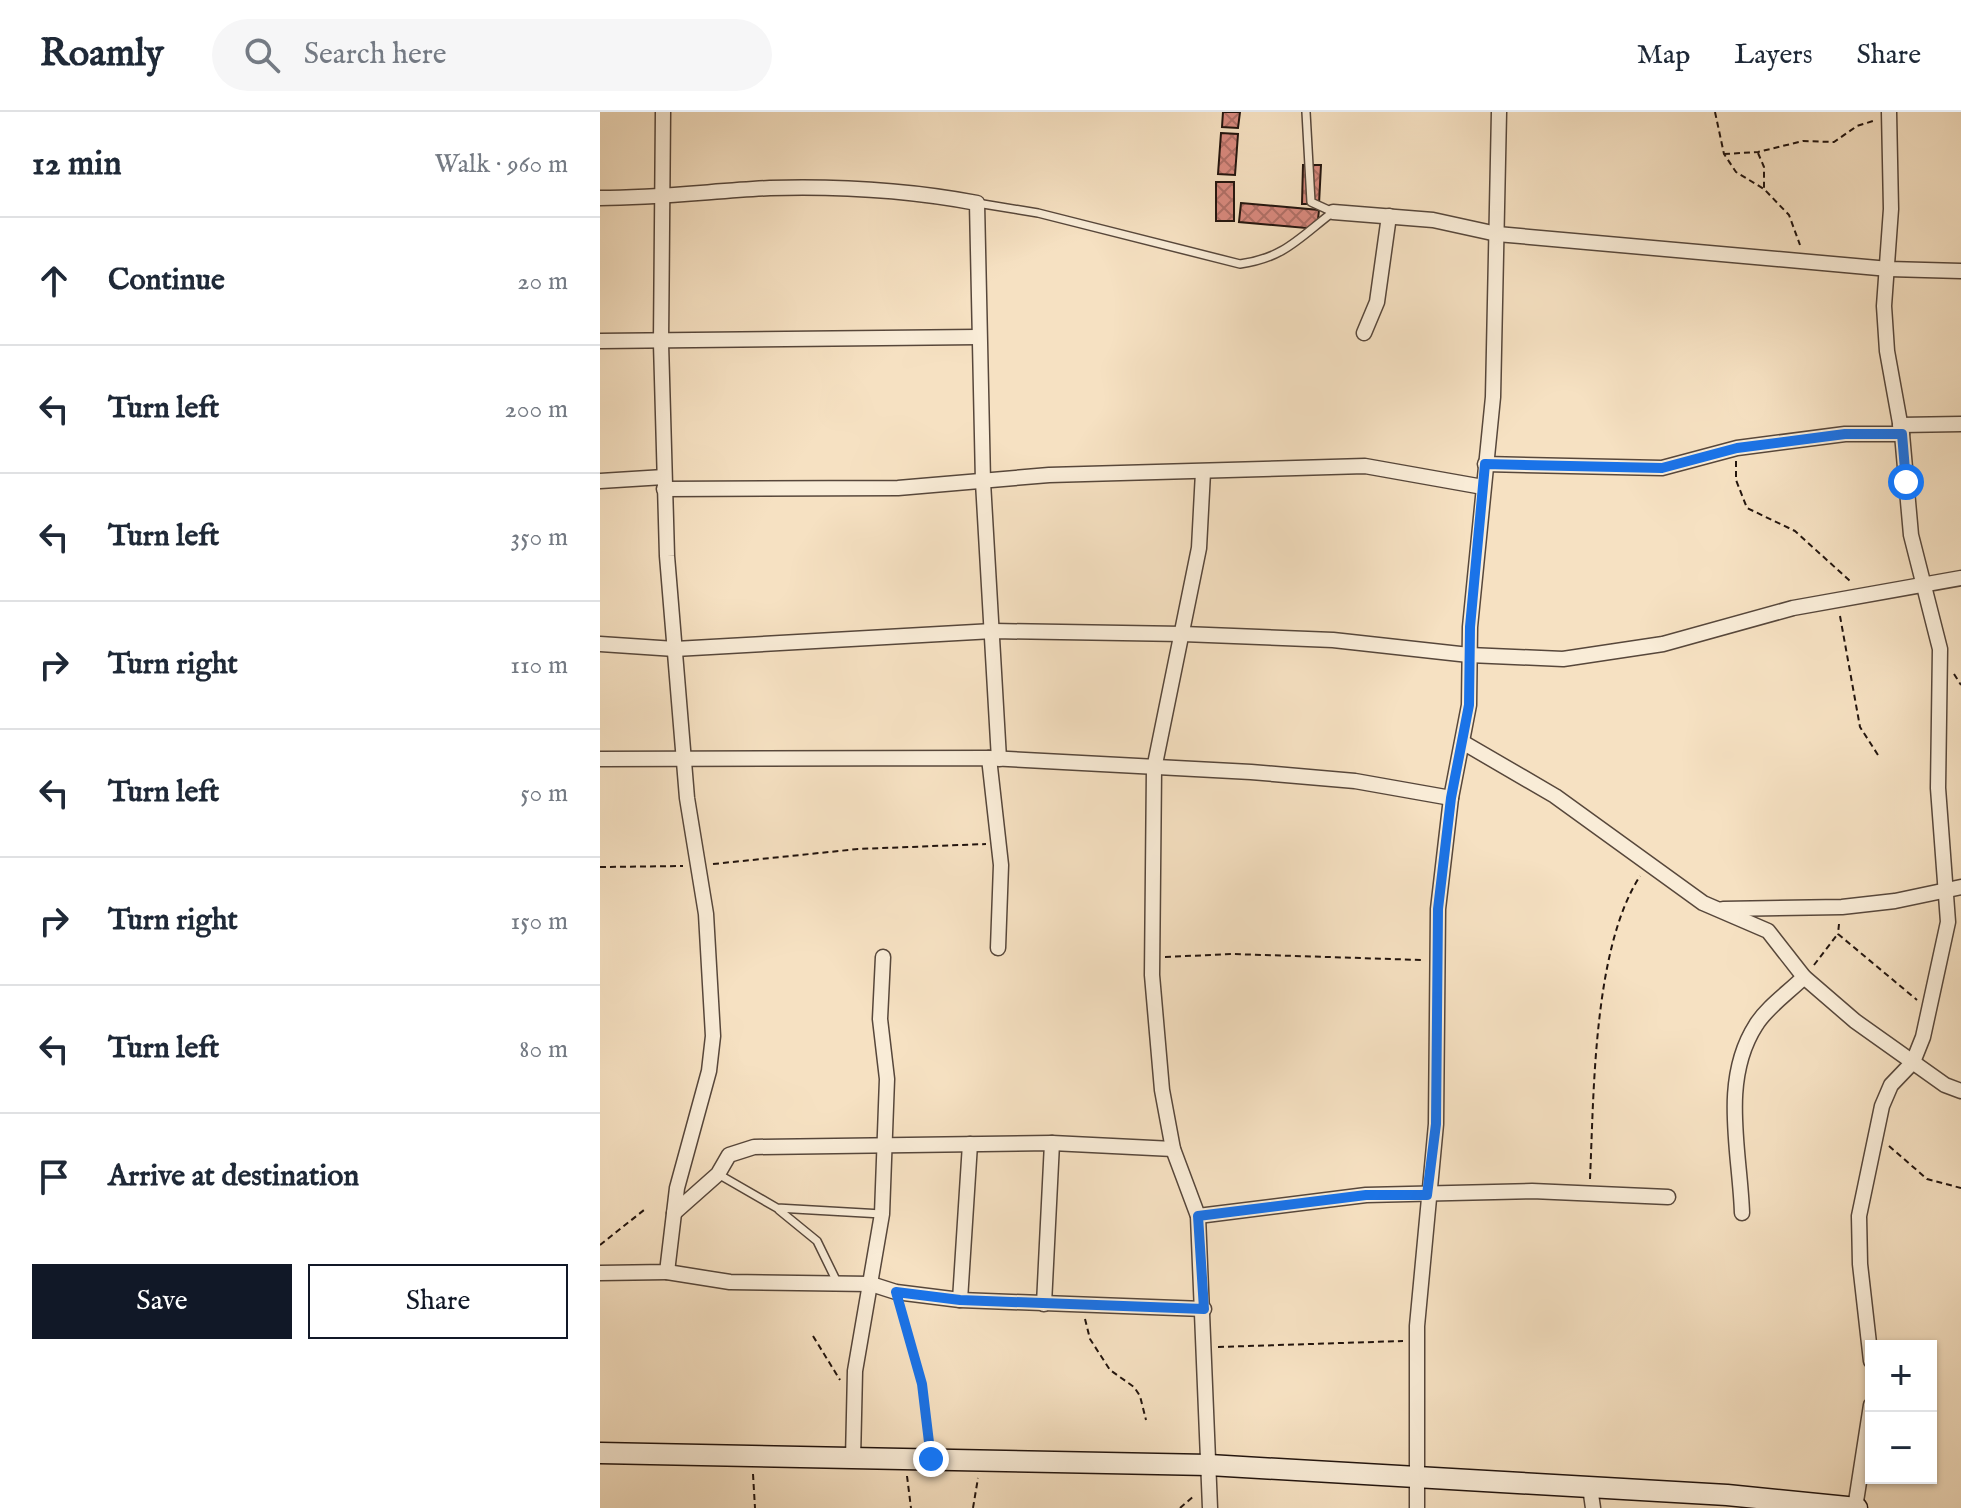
<!DOCTYPE html>
<meta charset="utf-8">
<style>
body{margin:0;font-family:"IM FELL English",serif;background:#f6f6f7;color:#1f2937}
.controls{position:absolute;right:24px;bottom:24px;display:grid;overflow:hidden;border-radius:0px;box-shadow:0 2px 6px #0004}
.controls button{width:72px;height:72px;display:grid;place-items:center;padding:0;border:0;border-bottom:2px solid #e0e1e3;background:#fff;color:#1f2937;font:40px sans-serif}
.stop{position:absolute;width:24px;height:24px;margin:-18px;border:6px solid #1a73e8;border-radius:50%;background:#fff}
.stop.end{background:#1a73e8;border-color:#fff;box-shadow:0 2px 8px #0008}
.list{margin:0;padding:0;list-style:none}
h2{display:flex;justify-content:space-between;align-items:center;height:104px;margin:0;padding:0 32px;font-size:34px}
h2 small{font-size:26px;font-weight:400;color:#747a83}
.list li{display:grid;grid-template-columns:52px 1fr auto;gap:24px;align-items:center;box-sizing:border-box;height:128px;padding:0 32px;border-top:2px solid #e0e1e3}
.list b{display:block;font-size:30px;white-space:nowrap}
.list em{font-size:26px;font-style:normal;color:#747a83}
.actions{display:flex;gap:16px;padding:24px 32px}
.actions a{flex:1;padding:18px 0;border:2px solid #111827;border-radius:0px;text-align:center;font-size:28px;color:#111827}
.actions .main{background:#111827;color:#fff}
.icon{flex:none;width:44px;height:44px;fill:none;stroke:currentColor;stroke-width:2;stroke-linecap:round;stroke-linejoin:round}
.map{position:relative;flex:none;width:1361px;height:1396px;overflow:hidden}
header{display:flex;align-items:center;gap:48px;box-sizing:border-box;height:112px;padding:0 40px;background:#fff;border-bottom:2px solid #e0e1e3}
header strong{font-size:38px}
nav{display:flex;gap:44px;margin-inline-start:auto;font-size:28px}
.search{width:560px;height:72px;background:#f6f6f7;display:flex;align-items:center;gap:20px;box-sizing:border-box;padding:0 28px;border-radius:44px;color:#747a83;font-size:30px}
main{display:flex}
aside{flex:1;background:#fff}
.map>svg:first-child{display:block}
.building{fill:url(#building-cross-hatch);stroke:#22140e;stroke-width:2}
.lines{fill:none;stroke-linecap:round;stroke-linejoin:round}
.lane-casing{stroke:#57473b;stroke-width:10}
.street-casing{stroke:#57473b;stroke-width:17}
.secondary-casing{stroke:#22140e;stroke-width:23}
.path{stroke:#22140e;stroke-width:2;stroke-dasharray:6 4;stroke-linecap:butt}
.lane{stroke:#f9ecd7;stroke-width:7}
.street{stroke:#f9ecd7;stroke-width:14}
.secondary{stroke:#f9ecd7;stroke-width:20}
.route{stroke:#1a73e8;stroke-width:10}
</style>
<header>
<strong>Roamly</strong>
<div class="search"><svg class="icon" aria-label="search" viewBox="0 0 24 24"><circle cx="10" cy="10" r="6"/><path d="M15 15l6 6"/></svg>Search here</div>
<nav><a>Map</a><a>Layers</a><a>Share</a></nav>
</header>
<main>
<aside>
<h2>12 min<small>Walk · 960 m</small></h2>
<ul class="list">
<li><svg class="icon" aria-label="ahead" viewBox="0 0 24 24"><path d="M12 20V5M6 11l6-6 6 6"/></svg><div><b>Continue</b></div><em>20 m</em></li>
<li><svg class="icon" aria-label="left" viewBox="0 0 24 24"><path d="M17 20v-9H6M10 6l-5 5 5 5"/></svg><div><b>Turn left</b></div><em>200 m</em></li>
<li><svg class="icon" aria-label="left" viewBox="0 0 24 24"><path d="M17 20v-9H6M10 6l-5 5 5 5"/></svg><div><b>Turn left</b></div><em>350 m</em></li>
<li><svg class="icon" aria-label="right" viewBox="0 0 24 24"><path d="M7 20v-9h11M14 6l5 5-5 5"/></svg><div><b>Turn right</b></div><em>110 m</em></li>
<li><svg class="icon" aria-label="left" viewBox="0 0 24 24"><path d="M17 20v-9H6M10 6l-5 5 5 5"/></svg><div><b>Turn left</b></div><em>50 m</em></li>
<li><svg class="icon" aria-label="right" viewBox="0 0 24 24"><path d="M7 20v-9h11M14 6l5 5-5 5"/></svg><div><b>Turn right</b></div><em>150 m</em></li>
<li><svg class="icon" aria-label="left" viewBox="0 0 24 24"><path d="M17 20v-9H6M10 6l-5 5 5 5"/></svg><div><b>Turn left</b></div><em>80 m</em></li>
<li><svg class="icon" aria-label="arrive" viewBox="0 0 24 24"><path d="M6 21V4h12l-3 4 3 4H6"/></svg><div><b>Arrive at destination</b></div></li>
</ul>
<div class="actions"><a class="main">Save</a><a>Share</a></div>
</aside>
<div class="map">
<svg width="1361" height="1396" viewBox="0 0 1361 1396">
<defs>
<pattern id="building-cross-hatch" width="8" height="8" patternUnits="userSpaceOnUse" patternTransform="scale(2)"><rect width="8" height="8" fill="#d9897e"/><path d="M0 0l8 8M0 8l8-8" fill="none" stroke="#b06f66"/></pattern>
</defs>
<rect width="100%" height="100%" fill="#f6e1c2"/>
<filter id="stains"><feTurbulence type="fractalNoise" baseFrequency=".0025" numOctaves="4"/><feColorMatrix values="0 0 0 0 .2 0 0 0 0 .09 0 0 0 0 .02 0 0 0 .5 -.17"/></filter>
<radialGradient id="worn" r=".72"><stop offset=".6" stop-color="#630" stop-opacity="0"/><stop offset="1" stop-color="#630" stop-opacity=".3"/></radialGradient>
<g class="building">
<polygon points="623,0 640,0 638,16 622,15"/>
<polygon points="621,21 638,22 635,63 618,62"/>
<polygon points="703,53 721,53 719,92 702,92"/>
<rect x="616" y="70" width="18" height="39"/>
<polygon points="641,91 719,98 717,117 639,110"/>
</g>
<g class="lines">
<defs>
<g id="lane">
<polyline points="706,0 711,90 733,100"/>
<path d="M377 91 438 101 640 152C684 146 699 126 733 100"/>
<polyline points="118,1062 177,1096 282,1102"/>
<polyline points="179,1098 217,1129 237,1170"/>
</g>
<g id="street">
<path d="M0 86C57 86 113 79 170 76 240 74 308 78 377 91L383 370 399 647"/>
<polyline points="733,100 833,108 897,122 1289,157 1361,159"/>
<polyline points="764,221 777,190 789,104"/>
<polyline points="0,229 378,225"/>
<polyline points="1300,313 1361,312"/>
<polyline points="885,352 1062,356 1137,336 1245,322 1302,322"/>
<polyline points="603,360 599,436 554,657 552,863 562,978 573,1037 598,1104 610,1396"/>
<polyline points="0,369 64,365"/>
<polyline points="64,377 298,376 449,363 765,354 883,375"/>
<polyline points="0,532 75,537 393,519 583,522 733,528 869,543 963,547 1063,532 1193,496 1361,466"/>
<polyline points="864,631 955,684 1103,791 1168,819 1204,865 1255,909 1345,973 1361,979"/>
<polyline points="389,646 401,753 398,836"/>
<polyline points="0,647 389,646 651,660 755,669 851,686"/>
<polyline points="1123,797 1242,795 1295,789 1361,775"/>
<polyline points="74,1101 118,1062 129,1043 154,1035 452,1031 573,1037"/>
<path d="M1142 1101C1140 1039 1120 969 1156 913 1167 895 1189 880 1204 865"/>
<polyline points="598,1104 766,1083 932,1079 1068,1085"/>
<polyline points="67,1160 130,1170 271,1172 296,1180 360,1188 604,1197"/>
<polyline points="0,1161 67,1160 77,1076 109,959 113,924 106,802 87,686 67,444 61,231 63,0"/>
<polyline points="360,1188 370,1032"/>
<polyline points="444,1192 452,1031"/>
<polyline points="1271,1249 1260,1152 1259,1104 1282,994 1291,973 1313,950 1323,925 1348,810 1338,676 1340,537 1311,423 1302,322 1287,239 1284,194 1291,97 1289,0"/>
<polyline points="253,1347 255,1259 282,1102 287,967 280,907 283,845"/>
<polyline points="990,1375 993,1396"/>
<polyline points="817,1396 817,1214 836,1012 838,797 851,686 869,593 870,515 893,285 899,0"/>
<polyline points="1255,1396 1271,1293"/>
</g>
<polyline id="secondary" points="0,1341 609,1353 1127,1383 1257,1396"/>
</defs>
<use href="#lane" class="lane-casing"/>
<use href="#street" class="street-casing"/>
<use href="#secondary" class="secondary-casing"/>
<g class="path">
<polyline points="1115,0 1124,42 1136,60 1164,77 1189,103 1200,133"/>
<polyline points="1158,41 1164,55 1164,77"/>
<polyline points="1124,42 1158,40 1203,29 1234,30 1257,14 1273,9"/>
<polyline points="1136,349 1136,368 1147,396 1195,419 1250,469"/>
<polyline points="1240,504 1260,615 1278,643"/>
<polyline points="1354,562 1361,573"/>
<polyline points="113,752 258,737 386,732"/>
<polyline points="0,755 83,754"/>
<polyline points="1239,812 1238,822 1317,888"/>
<polyline points="565,845 633,842 822,848"/>
<polyline points="1214,853 1237,823"/>
<polyline points="1289,1034 1327,1067 1361,1076"/>
<path d="M990 1067C994 981 993 837 1040 764"/>
<polyline points="0,1133 44,1098"/>
<polyline points="301,1197 322,1272 329,1331"/>
<polyline points="485,1207 490,1227 510,1258 534,1275 540,1284 546,1308"/>
<polyline points="213,1224 240,1268"/>
<polyline points="618,1235 803,1229"/>
<polyline points="153,1362 155,1396"/>
<polyline points="307,1364 311,1396"/>
<polyline points="373,1396 378,1366"/>
<polyline points="580,1396 594,1384"/>
</g>
<use href="#lane" class="lane"/>
<use href="#street" class="street"/>
<use href="#secondary" class="secondary"/>
</g>
<g class="lines">
<polyline class="route" points="331,1347 322,1272 296,1180 360,1188 604,1197 598,1104 766,1083 827,1083 836,1012 838,797 851,686 869,593 870,515 885,352 1062,356 1137,336 1245,322 1302,322 1306,370"/>
</g>
<rect width="100%" height="100%" filter="url(#stains)"/>
<rect width="100%" height="100%" fill="url(#worn)"/>
</svg>
<div class="controls">
<button>+</button>
<button>−</button>
</div>
<div class="stop" style="left:1306px;top:370px"></div>
<div class="stop end" style="left:331px;top:1347px"></div>
</div>
</main>
